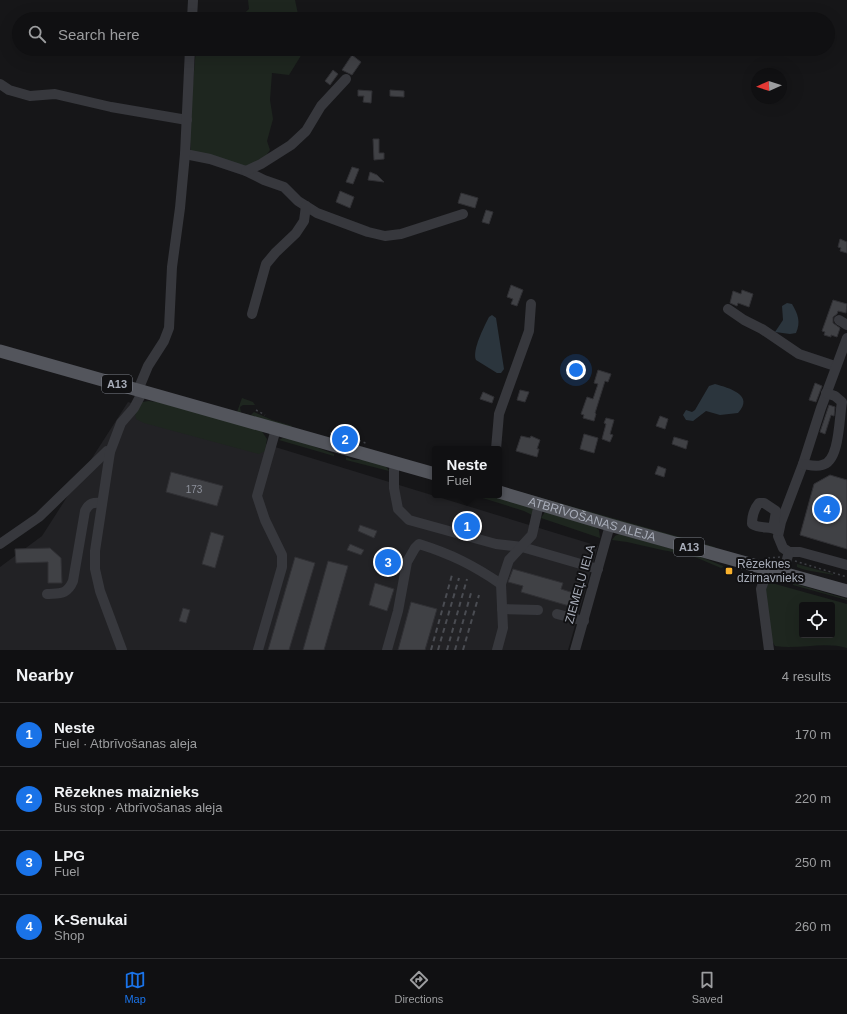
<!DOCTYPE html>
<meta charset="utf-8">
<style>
body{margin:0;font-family:Arial,sans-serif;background:#19191b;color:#f1f3f6}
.controls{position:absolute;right:12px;bottom:12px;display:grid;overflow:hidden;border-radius:4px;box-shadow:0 4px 16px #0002}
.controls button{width:36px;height:36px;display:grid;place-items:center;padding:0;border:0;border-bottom:1px solid #303032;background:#101012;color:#f1f3f6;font:20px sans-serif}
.compass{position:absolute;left:751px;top:68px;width:36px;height:36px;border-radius:50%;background:#101012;box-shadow:0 4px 16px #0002;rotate:267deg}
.you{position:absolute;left:576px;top:370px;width:14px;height:14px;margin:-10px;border:3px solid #fff;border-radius:50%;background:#1a73e8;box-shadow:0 0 0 6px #1a73e833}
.badge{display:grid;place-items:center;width:26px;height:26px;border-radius:50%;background:#1a73e8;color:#fff;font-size:13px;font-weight:700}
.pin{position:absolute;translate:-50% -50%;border:2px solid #fff;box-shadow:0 1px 4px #0006}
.popup{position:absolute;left:432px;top:446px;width:70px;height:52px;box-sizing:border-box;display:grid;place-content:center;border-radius:4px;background:#101012;filter:drop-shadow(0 1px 3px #0005);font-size:13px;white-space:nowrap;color:#9c9d9f}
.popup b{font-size:15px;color:#f1f3f6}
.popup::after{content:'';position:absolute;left:50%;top:100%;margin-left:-8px;border:8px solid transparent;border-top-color:#101012}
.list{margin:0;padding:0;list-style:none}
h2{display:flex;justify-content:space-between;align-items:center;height:52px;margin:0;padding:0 16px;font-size:17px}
h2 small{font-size:13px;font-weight:400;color:#9c9d9f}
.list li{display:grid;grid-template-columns:26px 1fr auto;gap:12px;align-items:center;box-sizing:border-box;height:64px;padding:0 16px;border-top:1px solid #303032}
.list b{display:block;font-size:15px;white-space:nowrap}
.list p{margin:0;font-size:13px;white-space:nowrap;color:#9c9d9f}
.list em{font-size:13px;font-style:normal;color:#9c9d9f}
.icon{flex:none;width:22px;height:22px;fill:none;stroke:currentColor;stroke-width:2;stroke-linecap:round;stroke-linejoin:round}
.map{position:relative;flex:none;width:847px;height:650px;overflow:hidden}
.search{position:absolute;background:#101012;box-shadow:0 4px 16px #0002;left:12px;right:12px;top:12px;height:44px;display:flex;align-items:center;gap:10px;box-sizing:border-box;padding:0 14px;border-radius:22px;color:#9c9d9f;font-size:15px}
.sheet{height:308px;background:#101012}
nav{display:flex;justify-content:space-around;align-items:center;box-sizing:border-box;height:56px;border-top:1px solid #303032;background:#101012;font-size:11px;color:#9c9d9f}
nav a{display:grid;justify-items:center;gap:2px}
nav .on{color:#1a73e8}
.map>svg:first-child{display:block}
.built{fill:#222225}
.green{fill:#1e261f;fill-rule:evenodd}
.water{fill:#2b353d}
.building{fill:#404145;stroke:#303034}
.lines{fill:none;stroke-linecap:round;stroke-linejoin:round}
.path{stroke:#3d3f44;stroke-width:1.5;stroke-dasharray:2 3;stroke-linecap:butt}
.minor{stroke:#37383d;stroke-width:10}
.major{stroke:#53555c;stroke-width:13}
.rail{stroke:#4a4c52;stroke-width:2;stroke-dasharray:5 4;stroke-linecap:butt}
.poi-dot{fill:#f9b22d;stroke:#111113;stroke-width:1.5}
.labels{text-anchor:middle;stroke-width:4;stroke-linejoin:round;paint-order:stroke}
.number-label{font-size:10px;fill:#8e929c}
.shield{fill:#111113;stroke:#7b7e87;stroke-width:1}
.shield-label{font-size:11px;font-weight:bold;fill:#a8adb9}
.street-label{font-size:12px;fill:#a8adb9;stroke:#111113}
.poi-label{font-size:12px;fill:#a8adb9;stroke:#111113;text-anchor:start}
</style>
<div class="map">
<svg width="847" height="650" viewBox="0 0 847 650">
<rect width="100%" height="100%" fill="#161618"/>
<polygon class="built" points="128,402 598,546 568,650 0,650 0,567 42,536"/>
<g class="green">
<polygon points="248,0 295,0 299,19 238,19 249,9"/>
<polygon points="196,49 305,49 289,75 272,73 270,100 273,119 267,141 270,150 263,160 244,170 191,153 189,127"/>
<polygon points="242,398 253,402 255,405 243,405 240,407 241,413 251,415 254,412 272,420 292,426 290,428 237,412"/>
<polygon points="148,401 158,402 261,430 267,439 265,451 259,454 144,423 136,419 135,412 142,402"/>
<polygon points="283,438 297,440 334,454 334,456 279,440"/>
<polygon points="346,457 353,460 368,460 385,465 389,471 346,460"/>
<polygon points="499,486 715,547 715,548 499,488"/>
<path d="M473 495C494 495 513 501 532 508L534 510V516L524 511Z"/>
<polygon points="545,512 594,526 599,530 600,538 541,518"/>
<polygon points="619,534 701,557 723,566 723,567 721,568 695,557 679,553 662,550 627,542 612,540 615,536"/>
<path d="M797 564 833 574V575C821 572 809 572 797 567Z"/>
<path d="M768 582 847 604V648C825 641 798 650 775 646L771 639 765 592ZM802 605H832V635H802Z"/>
<polygon points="793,583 847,599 847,600 793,585"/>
</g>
<g class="water">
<path d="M787 303 792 304C798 314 801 322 796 333L790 334 775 332 783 320 782 306Z"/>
<path d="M492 315 496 318 504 369 501 373H497L476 360C472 350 484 327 489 317Z"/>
<path d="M715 384C729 388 755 395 738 413L720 415 706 411 693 421 686 420 683 415 686 410 692 412 695 410 709 386Z"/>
</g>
<g class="building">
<polygon points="352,55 361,62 352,75 342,70"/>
<polygon points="333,70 338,74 330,85 325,81"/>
<polygon points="358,90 372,91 371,103 363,102 364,96 358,96"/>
<polygon points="390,90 404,91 404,97 390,96"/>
<polygon points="373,139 379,139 379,153 384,153 384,159 374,160"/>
<polygon points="352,167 359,169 353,184 346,182"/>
<polygon points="370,172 377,175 384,182 368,180"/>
<polygon points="340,191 354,197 350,208 336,202"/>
<polygon points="461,193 478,198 475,208 458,203"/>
<polygon points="486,210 493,212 489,224 482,222"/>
<polygon points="840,239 847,242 847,253 840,251 841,248 838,247"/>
<polygon points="511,285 523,290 517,306 511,304 513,299 507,297"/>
<polygon points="742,290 753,294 749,307 738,303 737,306 730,303 733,291 741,294"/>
<polygon points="833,300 847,304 846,313 838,311 837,314 833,317 833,323 840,328 837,337 831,335 831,337 824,335 825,332 822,331"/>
<polygon points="598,370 611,374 608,382 605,381 595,413 596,414 594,421 583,418 584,415 581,414 587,397 593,399 598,384 594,383"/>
<polygon points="815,383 822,386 816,402 809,400"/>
<polygon points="520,390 529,392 525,402 517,400"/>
<polygon points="483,392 494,397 492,403 480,399"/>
<polygon points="829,405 835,407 834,416 831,415 825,434 820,432"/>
<polygon points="660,416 668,419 665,429 656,426"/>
<polygon points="606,418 614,420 610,434 613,435 610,442 602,439 606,424 604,423"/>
<polygon points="584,434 598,438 594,453 580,449"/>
<polygon points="521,436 530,438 531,436 540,440 537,449 539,449 537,457 516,451"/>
<polygon points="674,437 688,441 686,449 672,444"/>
<polygon points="658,466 666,469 664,477 655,474"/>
<polygon points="171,472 223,486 217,506 166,492"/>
<polygon points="830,475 847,480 847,549 800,535 814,484"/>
<polygon points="360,525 377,531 374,538 358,531"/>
<polygon points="211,532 224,536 215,568 202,564"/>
<polygon points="350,544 364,550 361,555 347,550"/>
<polygon points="50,548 61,558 62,583 48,583 48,562 16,563 15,549"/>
<polygon points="295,557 315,563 289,650 268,650"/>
<polygon points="328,561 348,566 324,650 303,650"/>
<polygon points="513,569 563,583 561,589 580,595 576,608 521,592 523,586 508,582"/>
<polygon points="375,583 394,589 387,611 369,605"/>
<polygon points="411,602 437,609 425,650 398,650"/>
<polygon points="183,608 190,610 186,623 179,621"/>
</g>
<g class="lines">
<g class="path">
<polyline points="256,410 265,415"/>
<polyline points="330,433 351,437 368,444"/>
<polyline points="768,558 780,557"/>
<polyline points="795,561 847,577"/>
</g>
<g class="minor">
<polyline points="192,19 193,0"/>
<polyline points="0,84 9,90 30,96 55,94 111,107 187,120"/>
<polyline points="185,154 210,159 246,171 264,180 284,187 298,201 317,213 368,232 385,236 401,234 463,214"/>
<polyline points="246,171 261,164 291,145 306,131 321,106 346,79"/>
<polyline points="728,309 744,320 762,329 799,354 835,366"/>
<polyline points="252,314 266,264 276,252 296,233 304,221 306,206"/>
<polyline points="839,320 847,325"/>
<polyline points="847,338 821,408 803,464 781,522 778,536 783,548 789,552 800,552 847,565"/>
<polyline points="138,390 148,366 164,341 169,328 172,267 180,208 185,154 190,49"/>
<polyline points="496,449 499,414 529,331 531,304"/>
<polyline points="395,463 394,470 394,488 398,509 409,520 496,544 522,547 598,569"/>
<path d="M803 464C809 465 816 467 822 465 840 462 839 417 842 402L835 396 826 393"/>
<path d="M759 503H764L776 511 774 523 778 531C771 525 762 530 752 524 752 515 754 509 759 503Z"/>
<polyline points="0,544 39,517 107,451 110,452"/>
<polyline points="768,569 761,589 769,650"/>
<polyline points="783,573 789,552"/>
<path d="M47 594C60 593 67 595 73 581L85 511C89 503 93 502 102 503"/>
<polyline points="502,609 538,610"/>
<polyline points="557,614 584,621"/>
<polyline points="122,650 100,591 95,569 95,551 110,452 121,423 134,408 143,391"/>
<polyline points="258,650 282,567 282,555 265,520 257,496 276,429"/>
<path d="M387 650 398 611 407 562 415 548 419 544C451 554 473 565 501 584"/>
<polyline points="497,650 503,628 501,584 509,560 532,535 539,504"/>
<polyline points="575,650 610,525"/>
</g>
<g class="major">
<polyline points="0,351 435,474"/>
<path id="s1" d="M499 492 610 525 847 591"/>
</g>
<g class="rail">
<polyline points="431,650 452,575"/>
<polyline points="438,650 459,578"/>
<polyline points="447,650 467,579"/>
<polyline points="455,650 471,593"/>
<polyline points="463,650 479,595"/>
</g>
</g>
<rect class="poi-dot" x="725" y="567" width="8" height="8" rx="2"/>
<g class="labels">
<g class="number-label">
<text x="194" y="493">173</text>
</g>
<g class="shield">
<rect x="102" y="375" width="30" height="18" rx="3"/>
<rect x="674" y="538" width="30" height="18" rx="3"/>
</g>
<g class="shield-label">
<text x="117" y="388">A13</text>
<text x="689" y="551">A13</text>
</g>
<g class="street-label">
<text dy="4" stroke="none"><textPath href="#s1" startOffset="97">ATBRĪVOŠANAS ALEJA</textPath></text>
<text transform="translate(580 584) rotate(-74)" y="4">ZIEMEĻU IELA</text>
</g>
<g class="poi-label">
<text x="737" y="568">Rēzeknes<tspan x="737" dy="14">dzirnavnieks</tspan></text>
</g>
</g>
</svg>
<div class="controls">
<button><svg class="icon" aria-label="locate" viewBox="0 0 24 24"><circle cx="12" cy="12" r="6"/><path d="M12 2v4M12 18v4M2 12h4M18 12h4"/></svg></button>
</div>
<svg class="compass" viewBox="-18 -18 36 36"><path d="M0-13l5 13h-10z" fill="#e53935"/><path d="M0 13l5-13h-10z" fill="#9c9d9f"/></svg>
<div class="you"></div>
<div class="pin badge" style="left:467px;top:526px">1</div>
<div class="popup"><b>Neste</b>Fuel</div>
<div class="pin badge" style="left:345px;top:439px">2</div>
<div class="pin badge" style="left:388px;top:562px">3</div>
<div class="pin badge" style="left:827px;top:509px">4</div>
<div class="search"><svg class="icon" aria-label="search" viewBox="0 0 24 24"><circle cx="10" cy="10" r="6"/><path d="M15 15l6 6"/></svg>Search here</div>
</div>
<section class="sheet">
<h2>Nearby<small>4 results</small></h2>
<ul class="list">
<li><span class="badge">1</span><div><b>Neste</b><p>Fuel · Atbrīvošanas aleja</p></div><em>170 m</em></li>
<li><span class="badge">2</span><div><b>Rēzeknes maiznieks</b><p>Bus stop · Atbrīvošanas aleja</p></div><em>220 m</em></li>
<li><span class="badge">3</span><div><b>LPG</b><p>Fuel</p></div><em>250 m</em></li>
<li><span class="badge">4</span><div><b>K-Senukai</b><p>Shop</p></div><em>260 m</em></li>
</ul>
</section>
<nav>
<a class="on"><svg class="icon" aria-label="map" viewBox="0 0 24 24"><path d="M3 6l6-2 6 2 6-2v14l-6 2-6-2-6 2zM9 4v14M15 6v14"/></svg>Map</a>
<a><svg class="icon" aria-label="directions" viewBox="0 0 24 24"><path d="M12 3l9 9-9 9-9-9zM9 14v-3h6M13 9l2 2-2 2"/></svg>Directions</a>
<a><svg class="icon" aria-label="saved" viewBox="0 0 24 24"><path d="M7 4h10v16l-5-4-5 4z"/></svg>Saved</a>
</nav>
